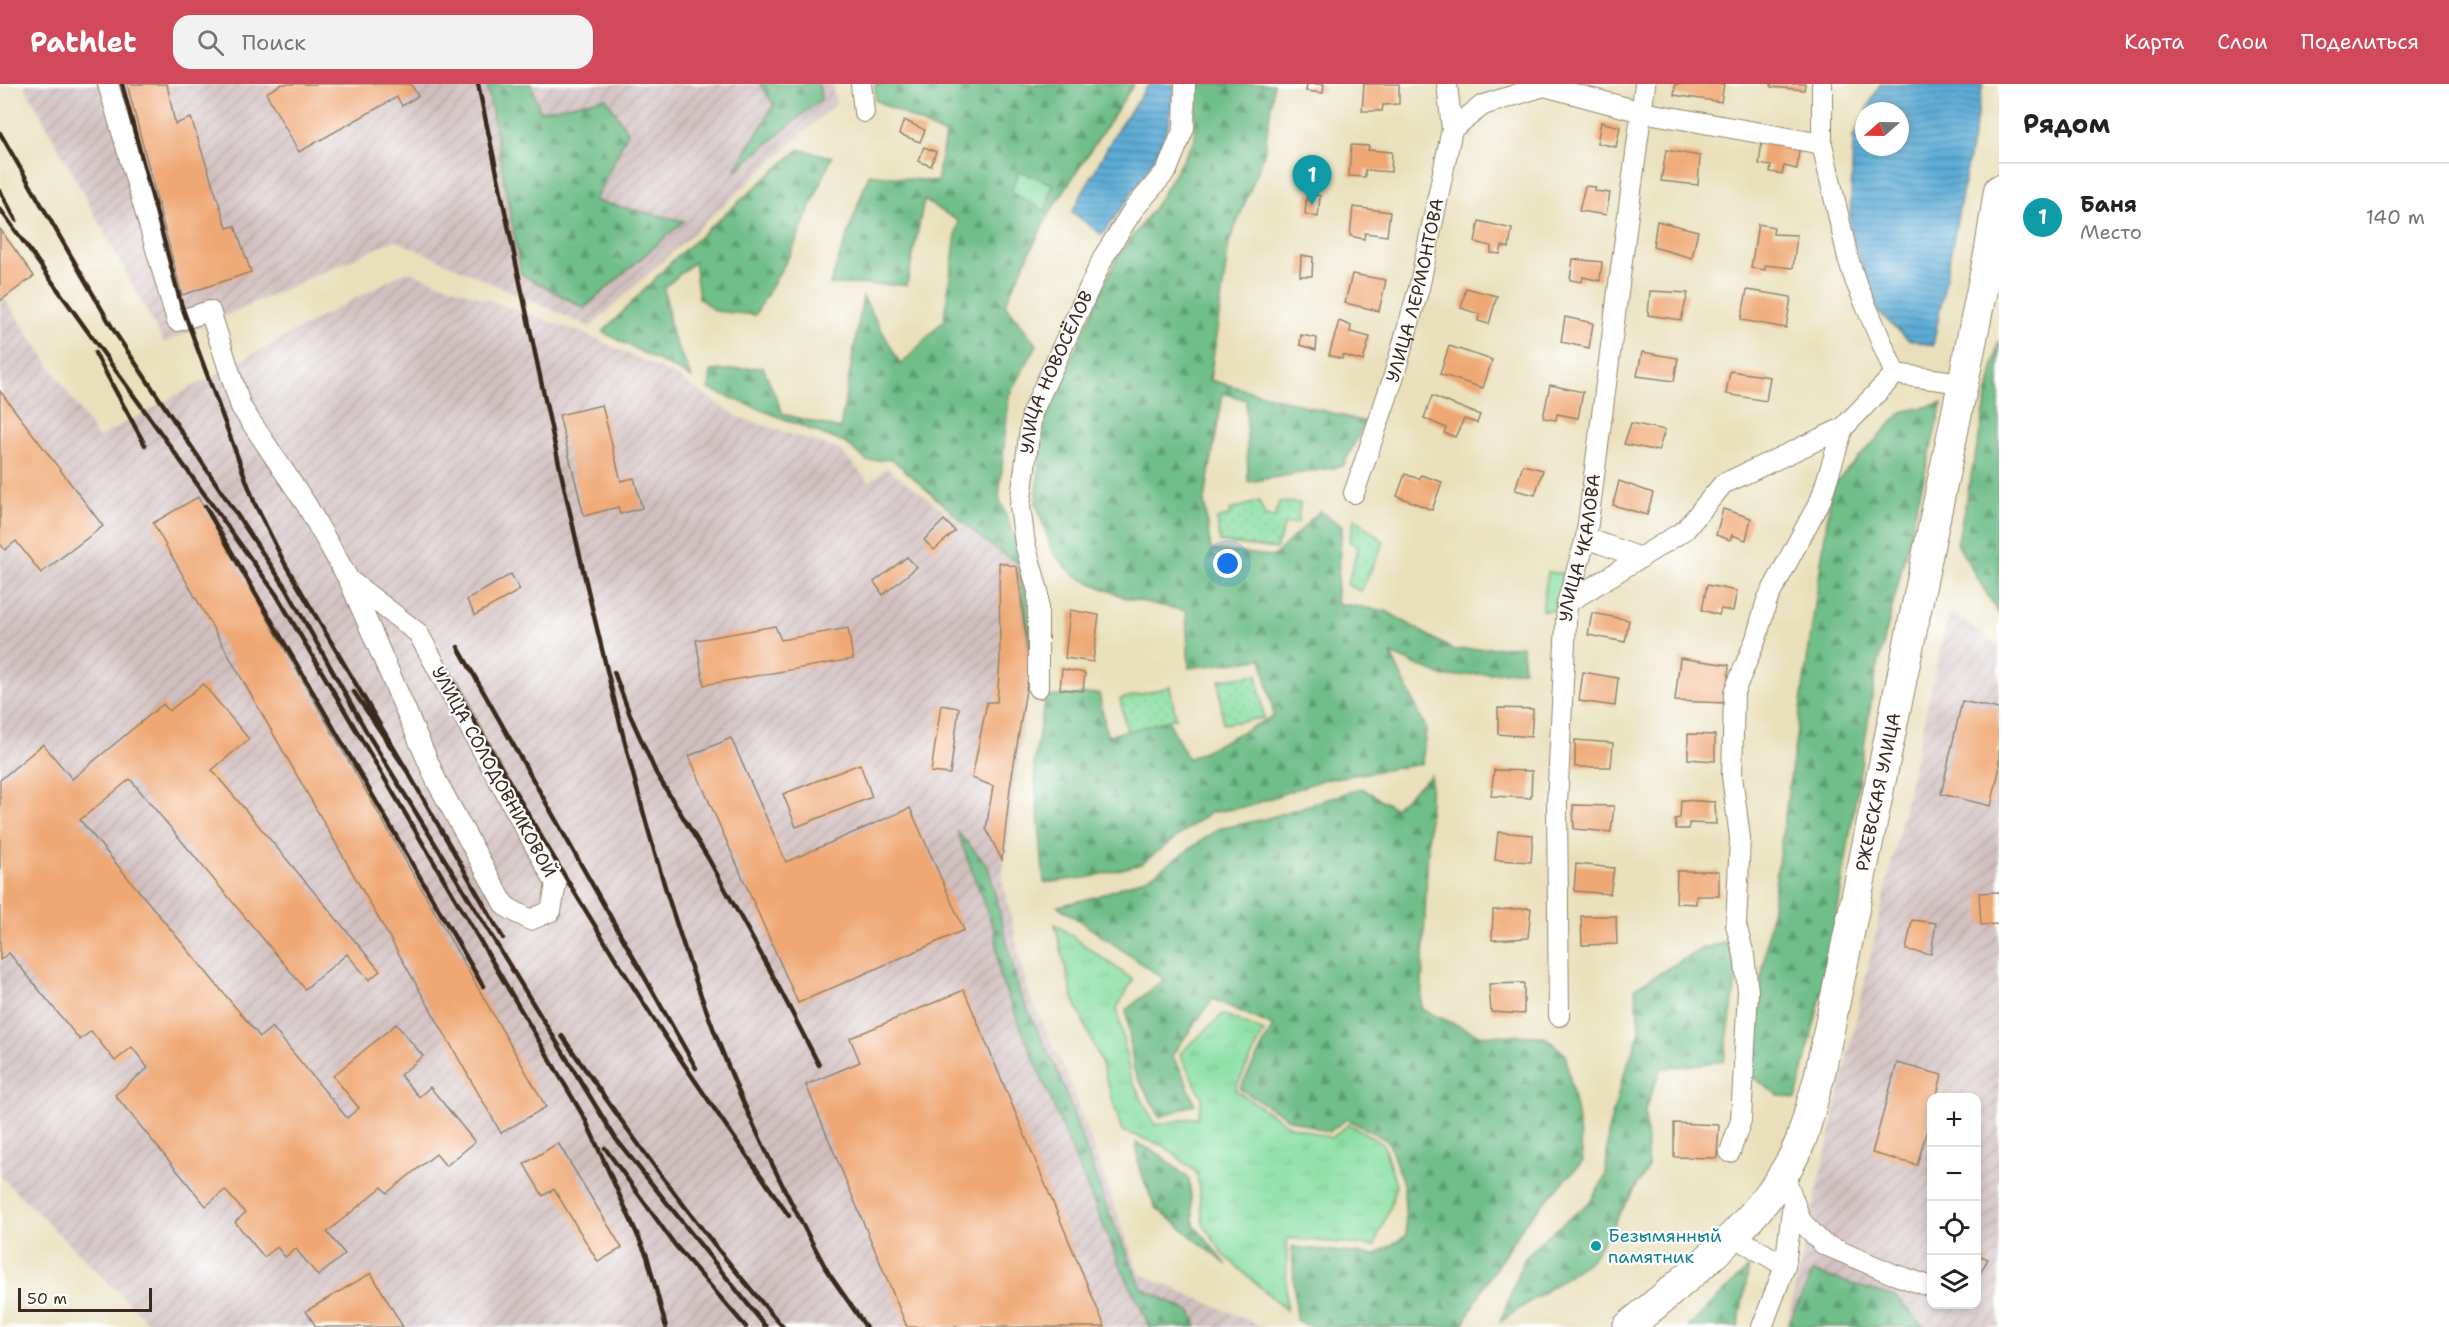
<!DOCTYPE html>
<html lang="ru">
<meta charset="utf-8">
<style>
body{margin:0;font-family:"Shantell Sans",sans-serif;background:#f2f2f2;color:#222}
.controls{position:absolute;right:18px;bottom:18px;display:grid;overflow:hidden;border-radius:12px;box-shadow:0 3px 9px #0003}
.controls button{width:54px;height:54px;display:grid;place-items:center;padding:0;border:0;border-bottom:2px solid #e0e0e0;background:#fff;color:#222;font:30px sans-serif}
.compass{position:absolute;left:1855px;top:18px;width:54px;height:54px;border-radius:50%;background:#fff;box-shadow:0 3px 9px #0003;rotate:250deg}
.scale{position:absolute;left:18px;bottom:15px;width:134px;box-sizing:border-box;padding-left:6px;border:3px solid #3b2a1e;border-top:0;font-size:16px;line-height:21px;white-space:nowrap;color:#3b2a1e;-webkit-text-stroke:4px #fff;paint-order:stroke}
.you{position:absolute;left:1228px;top:480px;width:21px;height:21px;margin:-15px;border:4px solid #fff;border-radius:50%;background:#1a73e8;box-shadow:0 0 0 9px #1a73e833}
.badge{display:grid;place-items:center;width:39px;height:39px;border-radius:50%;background:#d1495b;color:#fff;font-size:20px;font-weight:700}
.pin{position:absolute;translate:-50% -50px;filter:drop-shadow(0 2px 3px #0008)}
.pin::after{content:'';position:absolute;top:32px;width:21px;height:18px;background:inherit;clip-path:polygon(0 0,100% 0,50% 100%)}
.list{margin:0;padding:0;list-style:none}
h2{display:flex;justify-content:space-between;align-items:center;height:78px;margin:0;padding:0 24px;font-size:26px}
h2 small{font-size:20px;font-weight:400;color:#767676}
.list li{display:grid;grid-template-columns:39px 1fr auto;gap:18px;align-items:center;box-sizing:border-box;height:108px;padding:0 24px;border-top:2px solid #e0e0e0}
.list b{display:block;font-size:22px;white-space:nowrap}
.list p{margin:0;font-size:20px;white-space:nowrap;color:#767676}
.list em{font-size:20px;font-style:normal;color:#767676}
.icon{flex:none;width:33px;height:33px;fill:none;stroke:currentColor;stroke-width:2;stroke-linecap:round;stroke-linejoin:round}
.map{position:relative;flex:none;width:1999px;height:1243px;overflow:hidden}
header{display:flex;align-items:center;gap:36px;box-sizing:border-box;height:84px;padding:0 30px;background:#d1495b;color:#fff}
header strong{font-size:28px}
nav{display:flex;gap:33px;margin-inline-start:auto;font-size:21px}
.search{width:420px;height:54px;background:#f2f2f2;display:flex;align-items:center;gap:15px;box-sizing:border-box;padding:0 21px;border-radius:18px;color:#767676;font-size:22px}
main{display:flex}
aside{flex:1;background:#fff}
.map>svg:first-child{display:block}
.industrial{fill:url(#industrial-furrows);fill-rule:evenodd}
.grass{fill:url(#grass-tufts);stroke:#628460;stroke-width:1.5}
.forest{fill:url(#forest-firs);stroke:#557453;stroke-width:1.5}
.garden{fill:url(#garden-dots);stroke:#628460;stroke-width:1.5}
.water{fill:url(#water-rules);stroke:#4c6b7a;stroke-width:1.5}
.building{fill:#efa773}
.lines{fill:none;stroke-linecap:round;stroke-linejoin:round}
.minor-casing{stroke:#92856c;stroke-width:22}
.primary-casing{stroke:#92856c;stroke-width:32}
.minor{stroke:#fff;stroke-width:20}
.primary{stroke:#fff;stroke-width:30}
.rail{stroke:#3b2a1e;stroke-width:4.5}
.culture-dot{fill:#0f9aa8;stroke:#fff;stroke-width:2}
.labels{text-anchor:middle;stroke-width:4.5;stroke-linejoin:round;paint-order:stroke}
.street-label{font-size:18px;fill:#3b2a1e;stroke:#fff}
.culture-label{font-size:18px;fill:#0d838f;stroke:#fff;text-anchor:start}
</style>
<header>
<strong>Pathlet</strong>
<div class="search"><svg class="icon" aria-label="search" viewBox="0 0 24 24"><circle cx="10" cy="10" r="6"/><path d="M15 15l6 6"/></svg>Поиск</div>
<nav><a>Карта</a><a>Слои</a><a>Поделиться</a></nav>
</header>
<main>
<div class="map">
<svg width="1999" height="1243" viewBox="0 0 1999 1243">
<defs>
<pattern id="industrial-furrows" width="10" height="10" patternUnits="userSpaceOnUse" patternTransform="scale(1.5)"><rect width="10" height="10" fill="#d1bfbf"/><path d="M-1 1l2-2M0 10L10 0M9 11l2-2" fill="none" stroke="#b4a4a4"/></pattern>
<pattern id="grass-tufts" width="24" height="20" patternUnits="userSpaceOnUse" patternTransform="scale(1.5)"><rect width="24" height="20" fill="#8adfa2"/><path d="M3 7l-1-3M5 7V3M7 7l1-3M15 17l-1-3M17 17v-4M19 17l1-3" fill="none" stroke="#78c08b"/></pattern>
<pattern id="forest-firs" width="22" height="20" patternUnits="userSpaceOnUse" patternTransform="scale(1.5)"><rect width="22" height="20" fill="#6fbe88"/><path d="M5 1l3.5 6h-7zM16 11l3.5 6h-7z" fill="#5c9b6f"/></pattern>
<pattern id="garden-dots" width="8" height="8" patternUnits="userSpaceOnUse" patternTransform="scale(1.5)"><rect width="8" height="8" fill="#8adfa2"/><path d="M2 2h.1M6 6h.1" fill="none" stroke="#78c08b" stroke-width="1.8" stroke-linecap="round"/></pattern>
<pattern id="water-rules" width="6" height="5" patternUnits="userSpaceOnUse" patternTransform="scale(1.5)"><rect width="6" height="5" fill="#5cacd6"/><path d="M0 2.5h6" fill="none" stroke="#4d8cad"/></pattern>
</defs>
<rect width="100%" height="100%" fill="#fff"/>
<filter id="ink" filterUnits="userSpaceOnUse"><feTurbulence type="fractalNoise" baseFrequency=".0167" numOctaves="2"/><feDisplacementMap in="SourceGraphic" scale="12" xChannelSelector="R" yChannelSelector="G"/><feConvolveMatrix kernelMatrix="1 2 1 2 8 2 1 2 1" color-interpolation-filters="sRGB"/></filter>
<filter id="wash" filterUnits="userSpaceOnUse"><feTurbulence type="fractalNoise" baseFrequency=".008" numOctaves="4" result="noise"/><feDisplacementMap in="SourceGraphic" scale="24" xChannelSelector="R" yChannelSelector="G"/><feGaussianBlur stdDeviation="1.35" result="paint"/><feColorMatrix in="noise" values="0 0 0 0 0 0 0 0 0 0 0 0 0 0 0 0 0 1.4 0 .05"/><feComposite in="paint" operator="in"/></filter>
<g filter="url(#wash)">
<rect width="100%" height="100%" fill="#e9e0bb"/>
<g class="industrial">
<polygon points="24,0 832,0 836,19 590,243 395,156 164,259"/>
<polygon points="406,187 585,250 676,292 738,333 840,366 869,398 887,384 1017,481 1031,583 1002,794 1027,906 1066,989 1139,1189 1264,1243 153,1243 0,1092 0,207 98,354"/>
<path d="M1949 527 1999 562V1243H1786ZM1932 1014H1976V1220H1932Z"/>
</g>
<g class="grass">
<polygon points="1548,488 1565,490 1560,527 1542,526"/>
<polygon points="1055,840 1133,896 1117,924 1130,992 1155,1041 1198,1033 1202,1014 1180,970 1223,930 1264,948 1235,1006 1288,1041 1331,1054 1349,1040 1383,1060 1396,1100 1391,1121 1374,1162 1287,1154 1286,1226 1224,1171 1203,1140 1197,1089 1164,1062 1122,1047 1101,978 1073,914"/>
</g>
<g class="forest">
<polygon points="487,0 531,0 540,27 606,14 628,48 595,117 684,137 584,224 521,190"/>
<polygon points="760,0 819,0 821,15 734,88 774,21"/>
<polygon points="875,0 1134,0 1047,133 1005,220 1037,261 1009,311 999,414 1026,482 1031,581 1018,480 982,455 892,375 867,377 847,360 709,305 711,287 763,283 783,330 840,345 863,213 901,281 944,236 958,137 924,116 907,201 830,200 869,90 937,98 945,51 875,16"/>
<polygon points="1196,0 1274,0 1264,71 1229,159 1210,296 1365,338 1343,382 1248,398 1246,316 1223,309 1204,418 1211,466 1274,472 1320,427 1342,442 1336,519 1386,527 1453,566 1522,562 1524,586 1445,593 1391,570 1426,644 1422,680 1322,696 1249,722 1209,729 1141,780 1091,793 1044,799 1034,680 1045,613 1099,609 1107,652 1168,636 1188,675 1274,632 1262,575 1189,584 1186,527 1126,514 1075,492 1052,467 1036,419 1044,335 1117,173 1154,124 1195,55"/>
<polygon points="799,65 832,73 791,169 755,231 715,227 699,214 694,178 664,204 672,251 692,294 603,248 674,175"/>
<polygon points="1999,256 1999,530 1957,460"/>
<polygon points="1942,319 1875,594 1830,874 1796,1015 1778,1011 1748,990 1832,402 1902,328"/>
<polygon points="1431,691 1421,925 1479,951 1544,952 1565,970 1577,1030 1583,1077 1525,1139 1485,1200 1462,1243 1310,1243 1296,1236 1292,1163 1375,1171 1406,1152 1404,1102 1388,1057 1347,1035 1329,1048 1289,1035 1240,1005 1273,942 1213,915 1172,971 1184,993 1195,1020 1160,1033 1134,987 1126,926 1164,895 1058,822 1095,813 1151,792 1218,745 1265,735 1362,704 1394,724"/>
<polygon points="957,747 988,782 1019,907 1060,993 1107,1124 1142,1204 1192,1229 1197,1243 1150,1243 1118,1177 999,891 996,851"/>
<polygon points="1730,857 1737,890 1724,977 1661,985 1645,1025 1648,1084 1591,1176 1500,1238 1524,1175 1543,1155 1590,1118 1606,1092 1608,1047 1623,992 1640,948 1635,904 1701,865"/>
<polygon points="1136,1059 1159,1070 1189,1095 1194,1141 1227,1181 1155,1123 1139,1084"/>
<polygon points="1749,1183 1738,1243 1688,1243"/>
<polygon points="1813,1188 1897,1214 1924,1243 1787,1243"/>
</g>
<g class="garden">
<polygon points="1019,87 1053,100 1045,127 1011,108"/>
<polygon points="1259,417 1265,432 1275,434 1279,418 1300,419 1298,439 1285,440 1276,465 1220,458 1217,435 1230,431 1230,426"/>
<polygon points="1355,434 1384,458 1361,507 1347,501 1358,464 1349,457"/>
<polygon points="1257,590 1264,634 1223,640 1219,596"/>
<polygon points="1170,603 1176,634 1127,647 1120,615"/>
</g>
<g class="water">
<path d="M1149 0H1174C1175 58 1134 106 1102 151L1072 128 1117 46Z"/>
<polygon points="1880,0 1983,0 1933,262 1908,255 1878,228 1850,146 1853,53 1864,32 1864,63 1900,63 1900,27 1866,27"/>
</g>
<g id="blocks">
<g class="building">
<polygon points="127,0 167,0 175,40 191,34 227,144 235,142 251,188 182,211"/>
<polygon points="282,0 411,0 418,12 402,22 397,13 299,68 266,9"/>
<polygon points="1307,0 1324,0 1323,9 1306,7"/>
<polygon points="1364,0 1399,0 1399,20 1383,21 1382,27 1362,27"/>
<polygon points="1675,0 1724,0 1721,18 1674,11"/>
<polygon points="1771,0 1805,0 1804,6 1771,3"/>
<polygon points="904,36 925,46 920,58 899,50"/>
<polygon points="1601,38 1620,43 1616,63 1597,59"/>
<polygon points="1762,57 1777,59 1777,62 1799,66 1797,85 1784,82 1782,90 1770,88 1771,82 1759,80"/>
<polygon points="1351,61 1369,62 1368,66 1392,68 1391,88 1365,86 1365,93 1349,92"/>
<polygon points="924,63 936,68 931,82 918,77"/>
<polygon points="1666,66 1700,72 1698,101 1661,97"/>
<polygon points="1585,102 1596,103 1594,107 1610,109 1606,131 1579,127"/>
<polygon points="1307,108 1320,112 1318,133 1305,130"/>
<polygon points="1353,123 1390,128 1387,152 1365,149 1364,155 1350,152"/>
<polygon points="1479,137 1512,145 1509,164 1502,162 1500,170 1491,169 1491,162 1475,158"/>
<polygon points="1657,137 1698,147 1692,174 1653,163"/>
<polygon points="1758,140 1774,143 1773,150 1797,151 1793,184 1765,181 1765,186 1751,184"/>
<polygon points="0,145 34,192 0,217"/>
<polygon points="1301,171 1313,173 1312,192 1300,192"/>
<polygon points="1573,175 1602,178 1600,197 1583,193 1582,198 1570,196"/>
<polygon points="1352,190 1386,196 1379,227 1345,219"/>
<polygon points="1466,204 1497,212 1489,240 1478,237 1479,230 1461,224"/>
<polygon points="1747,206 1791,213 1786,244 1741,236"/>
<polygon points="1650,207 1688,209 1681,236 1648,231"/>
<polygon points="1565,233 1593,239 1589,264 1561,258"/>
<polygon points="1339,237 1351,242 1350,248 1370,253 1363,277 1343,271 1342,275 1329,271"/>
<polygon points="1301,251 1317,254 1316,266 1300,261"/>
<polygon points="1449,262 1492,276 1483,304 1440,290"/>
<polygon points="1642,268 1678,274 1674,297 1637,292"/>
<polygon points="1730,287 1770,293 1766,317 1726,310"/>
<polygon points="1550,301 1583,308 1578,334 1557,330 1556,336 1543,334"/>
<polygon points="0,307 103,442 41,489 16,457 5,466 0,460"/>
<polygon points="1432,312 1480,331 1477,339 1464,335 1455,353 1444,349 1446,344 1424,334"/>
<polygon points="602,321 621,397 634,394 642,424 620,430 618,423 584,432 559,331"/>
<polygon points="1631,339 1665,346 1658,367 1624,360"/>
<polygon points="1523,381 1543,386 1535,411 1515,406"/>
<polygon points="1405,390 1419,395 1421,391 1442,398 1432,426 1397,412"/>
<polygon points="1619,397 1653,409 1647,431 1613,421"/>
<polygon points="198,413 546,1023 501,1049 153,439"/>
<polygon points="1723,425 1751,434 1746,456 1732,451 1730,456 1716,451"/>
<polygon points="944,436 955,447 934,466 924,456"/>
<polygon points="907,473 917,483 883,511 874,498"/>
<polygon points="999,478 1017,483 1030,581 1010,704 1002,776 986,745 993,702 972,694 987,618 997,618 1000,575"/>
<polygon points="511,490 520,506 475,531 467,516"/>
<polygon points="1707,501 1737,507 1733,527 1721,525 1719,531 1702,526"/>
<polygon points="1070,526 1099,531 1093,578 1065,574"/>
<polygon points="1592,529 1629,536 1625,558 1588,551"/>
<polygon points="775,542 781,556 848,544 853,575 704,601 696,556"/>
<polygon points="1680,574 1729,581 1726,619 1675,617"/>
<polygon points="1062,585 1085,589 1083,607 1060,605"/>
<polygon points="1583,588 1618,594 1615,622 1579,617"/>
<polygon points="203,600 249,655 212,686 380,887 369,896 347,870 305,905 130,695 80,736 260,953 272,943 347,1034 359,1024 333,992 396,940 423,972 400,991 419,1013 430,1003 475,1058 446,1082 436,1070 387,1109 382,1103 327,1148 345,1170 318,1192 296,1165 285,1173 277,1163 264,1173 235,1138 245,1129 225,1106 206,1122 115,1011 148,984 132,963 115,977 91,947 80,956 9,869 0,876 0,696 43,660 72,695 163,620 169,627"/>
<polygon points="1962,617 1999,625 1999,687 1991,722 1941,710"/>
<polygon points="941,621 959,624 950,690 931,688"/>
<polygon points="1498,624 1533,625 1531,653 1498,650"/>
<polygon points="1688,650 1715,651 1715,677 1688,675"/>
<polygon points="731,654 786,778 910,724 964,846 798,919 689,672"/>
<polygon points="1575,656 1613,659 1611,683 1575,683"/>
<polygon points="860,680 872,713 796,743 783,710"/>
<polygon points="1494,686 1532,687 1531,714 1491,712"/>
<polygon points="1681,716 1715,718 1716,740 1689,739 1689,745 1676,745 1675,735 1680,734"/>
<polygon points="1573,721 1614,722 1611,748 1574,745"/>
<polygon points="1498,748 1533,751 1531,778 1495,776"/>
<polygon points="1576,780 1614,784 1610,810 1574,807"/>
<polygon points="1677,787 1719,787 1719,812 1696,812 1696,820 1676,819"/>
<polygon points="1999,808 1999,840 1981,841 1979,809"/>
<polygon points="1531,824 1528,854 1492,856 1493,826"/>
<polygon points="1581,832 1616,832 1617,860 1582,861"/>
<polygon points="1912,836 1936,839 1931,870 1906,866"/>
<polygon points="1524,899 1524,930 1491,928 1489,900"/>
<polygon points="964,906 1105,1243 907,1243 806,1001 860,978 850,954"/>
<polygon points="1897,979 1942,991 1936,1014 1932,1014 1932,1029 1917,1081 1872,1069"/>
<polygon points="1674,1039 1719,1041 1717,1074 1674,1073"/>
<polygon points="558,1059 622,1164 598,1178 554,1105 543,1112 524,1080"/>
<polygon points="1976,1170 1988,1175 1976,1196"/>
<polygon points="371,1189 403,1243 316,1243 306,1227"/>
</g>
</g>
</g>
<g filter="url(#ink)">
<use href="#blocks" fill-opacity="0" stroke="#92856c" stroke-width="1.5"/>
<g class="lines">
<defs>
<g id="minor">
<polyline points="108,0 177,237 210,227 241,323 306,420 349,496 437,698 505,822 530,836 551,827 556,800 418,549 349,496"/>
<polyline points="861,0 864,28"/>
<polyline points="1537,0 1642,28 1822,60"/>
<polyline points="1452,45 1483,21 1544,2"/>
<polyline points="1895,290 1963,299"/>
<path id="s1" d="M1354 409 1392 298 1419 204 1452 45 1447 0"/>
<polyline points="1586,454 1641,474"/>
<polyline points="1567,519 1685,446 1723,400 1843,344"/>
<path id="s2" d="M1038 604V507L1025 460 1020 422 1032 329 1104 172 1133 126 1167 86 1184 44 1185 0"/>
<path id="s3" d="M1559 932 1557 720 1567 519 1586 454 1645 0"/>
<polyline points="1730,1068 1741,1036 1748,907 1744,871 1736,841 1740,754 1732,692 1734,608 1756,555 1767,516 1821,415 1843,344 1895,290 1855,196 1848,174 1822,60 1822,0"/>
<polyline points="1783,1088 1801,1137 1823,1160 1893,1190 1932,1203"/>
<polyline points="1732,1151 1785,1182"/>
<polyline points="1762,1243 1785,1182 1793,1118"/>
</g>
<g id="primary">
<path id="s4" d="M1628 1243C1689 1191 1770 1133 1801 1056 1808 1036 1813 1014 1819 994L1963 299 1990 165 1999 106"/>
</g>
</defs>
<use href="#minor" class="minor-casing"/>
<use href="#primary" class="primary-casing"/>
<use href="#minor" class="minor"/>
<use href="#primary" class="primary"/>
<g class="rail">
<polyline points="122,0 181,220 255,420 285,480 409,690 354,608"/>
<path d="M478 0C518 186 555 372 600 557 634 701 672 845 728 982 757 1054 792 1122 829 1190"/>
<polyline points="0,49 116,250 286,504 369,652 616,1055 766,1243"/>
<polyline points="0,107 16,136"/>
<polyline points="0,125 276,510 585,1035 647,1172 666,1243"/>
<polyline points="95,269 145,361"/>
<polyline points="205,422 483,902"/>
<polyline points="458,563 696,984"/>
<path d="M445 584C511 704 581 822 655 937 698 1003 744 1067 789 1132"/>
<polyline points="614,588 630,631 656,689 708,774 772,890 819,981"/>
<polyline points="409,690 503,854"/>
<path d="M562 952C631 1052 703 1152 783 1243"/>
<polyline points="605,1064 675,1161 746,1243"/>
<polyline points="825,1184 866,1243"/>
</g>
</g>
</g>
<circle class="culture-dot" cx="1596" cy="1162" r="6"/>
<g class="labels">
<g class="street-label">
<text dy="6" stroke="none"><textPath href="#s1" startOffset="212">УЛИЦА ЛЕРМОНТОВА</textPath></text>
<text dy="6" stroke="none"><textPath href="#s2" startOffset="324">УЛИЦА НОВОСЁЛОВ</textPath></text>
<text dy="6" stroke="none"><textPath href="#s3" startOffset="470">УЛИЦА ЧКАЛОВА</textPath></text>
<text transform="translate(494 688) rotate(61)" y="6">УЛИЦА СОЛОДОВНИКОВОЙ</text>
<text dy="6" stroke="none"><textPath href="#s4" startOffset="614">РЖЕВСКАЯ УЛИЦА</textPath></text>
</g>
<g class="culture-label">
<text x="1608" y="1158">Безымянный<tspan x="1608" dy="21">памятник</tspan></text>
</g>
</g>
</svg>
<div class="controls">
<button>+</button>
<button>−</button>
<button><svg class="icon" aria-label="locate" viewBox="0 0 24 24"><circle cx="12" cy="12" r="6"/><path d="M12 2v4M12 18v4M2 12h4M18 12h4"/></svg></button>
<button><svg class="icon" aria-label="layers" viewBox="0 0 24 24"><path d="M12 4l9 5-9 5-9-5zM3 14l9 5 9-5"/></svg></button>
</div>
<svg class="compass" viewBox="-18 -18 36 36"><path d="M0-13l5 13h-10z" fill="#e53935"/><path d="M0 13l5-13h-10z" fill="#767676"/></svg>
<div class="scale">50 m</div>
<div class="you"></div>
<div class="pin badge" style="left:1312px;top:121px;background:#0f9aa8">1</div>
</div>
<aside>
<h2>Рядом<small></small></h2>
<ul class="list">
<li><span class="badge" style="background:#0f9aa8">1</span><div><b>Баня</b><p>Место</p></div><em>140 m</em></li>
</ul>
</aside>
</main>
